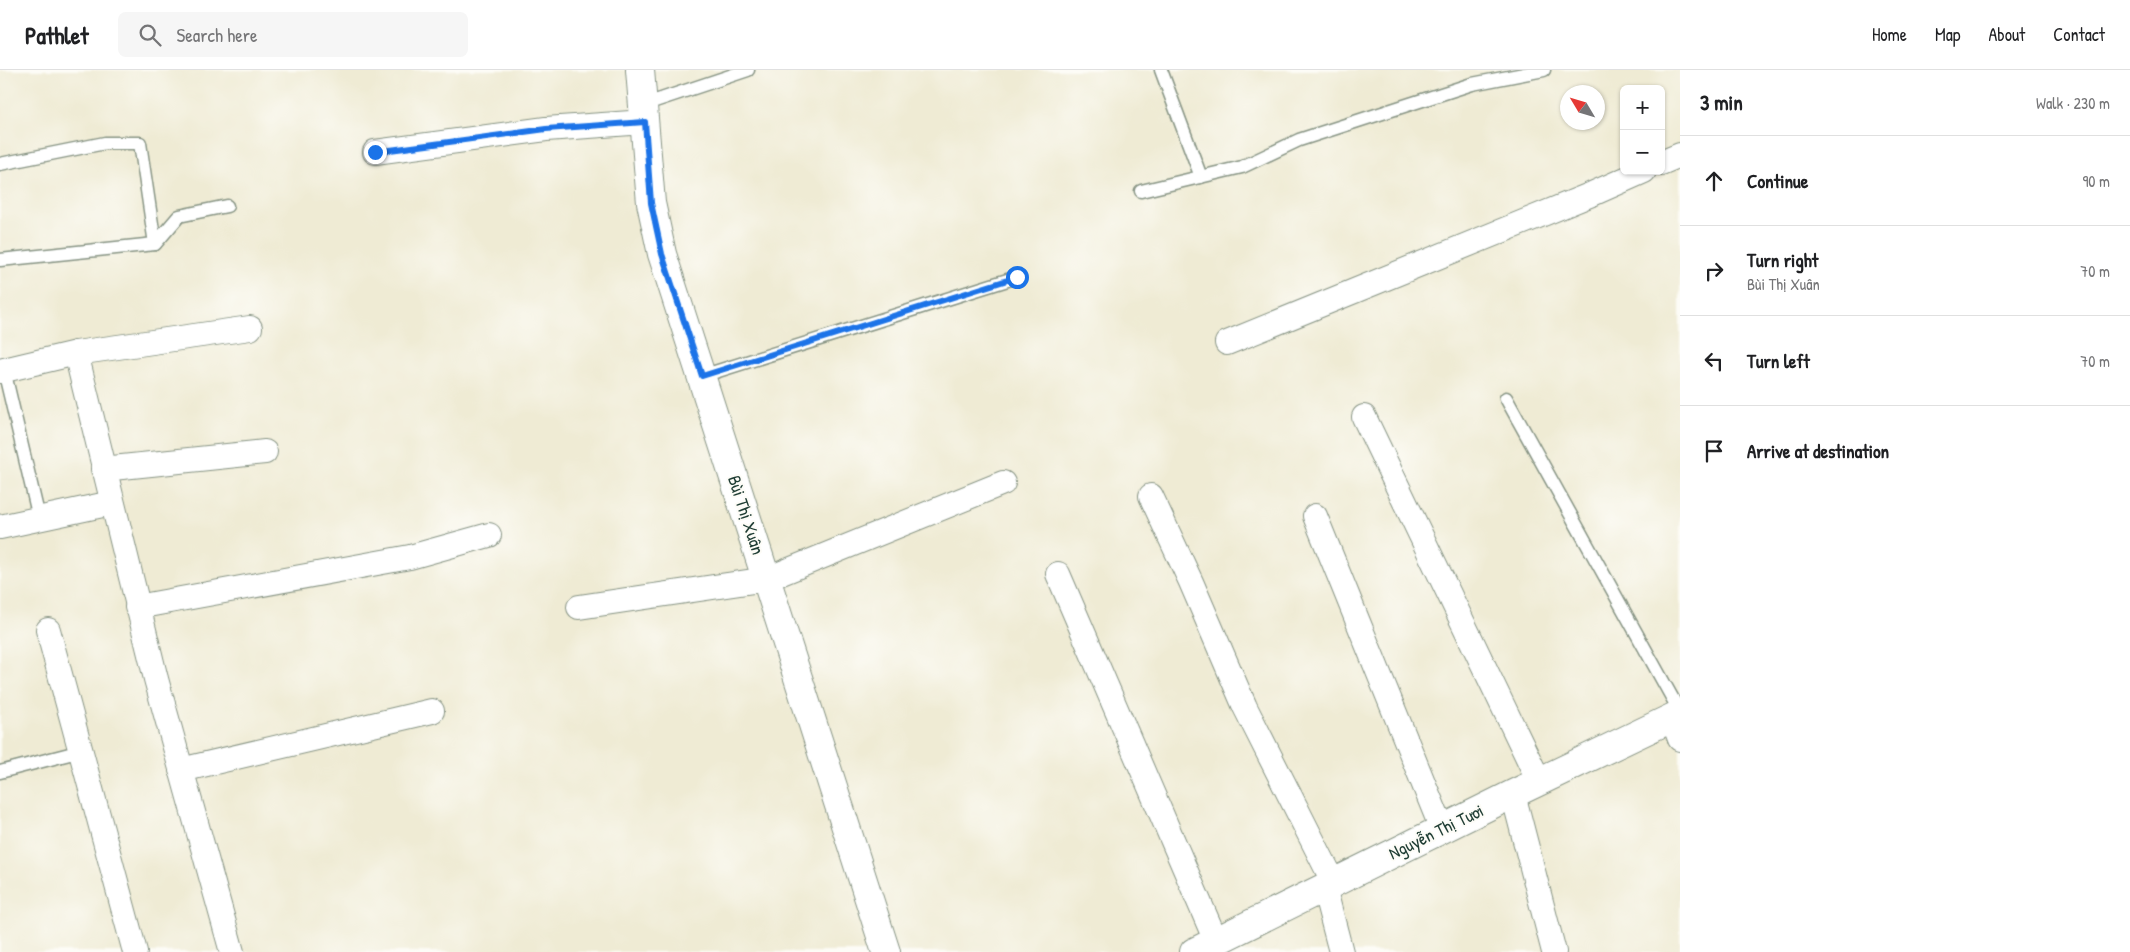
<!DOCTYPE html>
<meta charset="utf-8">
<style>
body{margin:0;font-family:"Patrick Hand",sans-serif;background:#f6f6f6;color:#202124}
.controls{position:absolute;right:15px;top:15px;display:grid;overflow:hidden;border-radius:8px;box-shadow:0 1px 4px #0004}
.controls button{width:45px;height:45px;display:grid;place-items:center;padding:0;border:0;border-bottom:1px solid #e0e0e0;background:#fff;color:#202124;font:25px sans-serif}
.compass{position:absolute;left:1560px;top:15px;width:45px;height:45px;border-radius:50%;background:#fff;box-shadow:0 1px 4px #0004;rotate:308deg}
.stop{position:absolute;width:15px;height:15px;margin:-11px;border:4px solid #1a73e8;border-radius:50%;background:#fff}
.stop.end{background:#1a73e8;border-color:#fff;box-shadow:0 1px 5px #0008}
.list{margin:0;padding:0;list-style:none}
h2{display:flex;justify-content:space-between;align-items:center;height:65px;margin:0;padding:0 20px;font-size:21px}
h2 small{font-size:16px;font-weight:400;color:#757577}
.list li{display:grid;grid-template-columns:32px 1fr auto;gap:15px;align-items:center;box-sizing:border-box;height:90px;padding:0 20px;border-top:1px solid #e0e0e0}
.list b{display:block;font-size:19px;white-space:nowrap}
.list p{margin:0;font-size:16px;white-space:nowrap;color:#757577}
.list em{font-size:16px;font-style:normal;color:#757577}
.icon{flex:none;width:28px;height:28px;fill:none;stroke:currentColor;stroke-width:2;stroke-linecap:round;stroke-linejoin:round}
.map{position:relative;flex:none;width:1680px;height:882px;overflow:hidden}
header{display:flex;align-items:center;gap:30px;box-sizing:border-box;height:70px;padding:0 25px;background:#fff;border-bottom:1px solid #e0e0e0}
header strong{font-size:24px}
nav{display:flex;gap:28px;margin-inline-start:auto;font-size:18px}
.search{width:350px;height:45px;background:#f6f6f6;display:flex;align-items:center;gap:12px;box-sizing:border-box;padding:0 18px;border-radius:8px;color:#757577;font-size:19px}
main{display:flex}
aside{flex:1;background:#fff}
.map>svg:first-child{display:block}
.lines{fill:none;stroke-linecap:round;stroke-linejoin:round}
.service-casing{stroke:#879484;stroke-width:15}
.minor-casing{stroke:#879484;stroke-width:26}
.tertiary-casing{stroke:#879484;stroke-width:30}
.secondary-casing{stroke:#879484;stroke-width:30}
.service{stroke:#fff;stroke-width:12}
.minor{stroke:#fff;stroke-width:24}
.tertiary{stroke:#fff;stroke-width:28}
.secondary{stroke:#fff;stroke-width:28}
.route{stroke:#1a73e8;stroke-width:6}
.labels{text-anchor:middle;stroke-width:4;stroke-linejoin:round;paint-order:stroke}
.street-label{font-size:18px;fill:#1f3d34;stroke:#fdfcf7}
</style>
<header>
<strong>Pathlet</strong>
<div class="search"><svg class="icon" aria-label="search" viewBox="0 0 24 24"><circle cx="10" cy="10" r="6"/><path d="M15 15l6 6"/></svg>Search here</div>
<nav><a>Home</a><a>Map</a><a>About</a><a>Contact</a></nav>
</header>
<main>
<div class="map">
<svg width="1680" height="882" viewBox="0 0 1680 882">
<rect width="100%" height="100%" fill="#fdfcf7"/>
<filter id="ink" filterUnits="userSpaceOnUse"><feTurbulence type="fractalNoise" baseFrequency=".02" numOctaves="2"/><feDisplacementMap in="SourceGraphic" scale="10" xChannelSelector="R" yChannelSelector="G"/><feConvolveMatrix kernelMatrix="1 2 1 2 8 2 1 2 1" color-interpolation-filters="sRGB"/></filter>
<filter id="wash" filterUnits="userSpaceOnUse"><feTurbulence type="fractalNoise" baseFrequency=".0096" numOctaves="4" result="noise"/><feDisplacementMap in="SourceGraphic" scale="20" xChannelSelector="R" yChannelSelector="G"/><feGaussianBlur stdDeviation="1.12" result="paint"/><feColorMatrix in="noise" values="0 0 0 0 0 0 0 0 0 0 0 0 0 0 0 0 0 1.4 0 .05"/><feComposite in="paint" operator="in"/></filter>
<g filter="url(#wash)">
<rect width="100%" height="100%" fill="#efebd4"/>
</g>
<g filter="url(#ink)">
<g class="lines">
<defs>
<g id="service">
<polyline points="1161,0 1201,107"/>
<polyline points="643,35 748,0"/>
<polyline points="0,94 105,73 140,73 155,174"/>
<polyline points="1141,121 1242,97 1299,70 1472,14 1544,0"/>
<polyline points="0,190 155,174 179,146 227,136"/>
<polyline points="4,300 39,448"/>
<polyline points="702,306 1017,207"/>
<polyline points="1506,328 1680,642"/>
<polyline points="0,702 81,681"/>
</g>
<g id="minor">
<polyline points="375,82 546,59 645,52"/>
<polyline points="1661,93 1680,85"/>
<polyline points="1227,273 1592,124 1644,101"/>
<polyline points="76,283 156,609 232,882"/>
<polyline points="0,301 76,283 250,258"/>
<polyline points="1364,347 1539,711"/>
<polyline points="103,399 265,382"/>
<polyline points="1151,426 1191,512 1245,637 1334,813"/>
<polyline points="1315,446 1442,759"/>
<polyline points="0,457 112,433"/>
<polyline points="1058,504 1216,871"/>
<polyline points="137,537 410,487 489,465"/>
<polyline points="579,537 767,509 1003,413"/>
<polyline points="48,560 135,882"/>
<polyline points="1672,648 1680,669"/>
<polyline points="181,700 432,641"/>
<polyline points="1513,724 1554,882"/>
<polyline points="1324,817 1341,882"/>
</g>
<polyline id="tertiary" points="1194,882 1513,724 1680,644"/>
<polyline id="secondary" points="640,0 651,133 662,184 886,882"/>
</defs>
<use href="#service" class="service-casing"/>
<use href="#minor" class="minor-casing"/>
<use href="#tertiary" class="tertiary-casing"/>
<use href="#secondary" class="secondary-casing"/>
<use href="#service" class="service"/>
<use href="#minor" class="minor"/>
<use href="#tertiary" class="tertiary"/>
<use href="#secondary" class="secondary"/>
</g>
</g>
<g class="lines" filter="url(#ink)">
<polyline class="route" points="375,82 546,59 645,52 651,133 662,184 702,306 1017,207"/>
</g>
<g class="labels">
<g class="street-label">
<text transform="translate(746 445) rotate(72)" y="6">Bùi Thị Xuân</text>
<text transform="translate(1436 762) rotate(-26)" y="6">Nguyễn Thị Tươi</text>
</g>
</g>
</svg>
<div class="controls">
<button>+</button>
<button>−</button>
</div>
<svg class="compass" viewBox="-18 -18 36 36"><path d="M0-13l5 13h-10z" fill="#e53935"/><path d="M0 13l5-13h-10z" fill="#757577"/></svg>
<div class="stop" style="left:1017px;top:207px"></div>
<div class="stop end" style="left:375px;top:82px"></div>
</div>
<aside>
<h2>3 min<small>Walk · 230 m</small></h2>
<ul class="list">
<li><svg class="icon" aria-label="ahead" viewBox="0 0 24 24"><path d="M12 20V5M6 11l6-6 6 6"/></svg><div><b>Continue</b></div><em>90 m</em></li>
<li><svg class="icon" aria-label="right" viewBox="0 0 24 24"><path d="M7 20v-9h11M14 6l5 5-5 5"/></svg><div><b>Turn right</b><p>Bùi Thị Xuân</p></div><em>70 m</em></li>
<li><svg class="icon" aria-label="left" viewBox="0 0 24 24"><path d="M17 20v-9H6M10 6l-5 5 5 5"/></svg><div><b>Turn left</b></div><em>70 m</em></li>
<li><svg class="icon" aria-label="arrive" viewBox="0 0 24 24"><path d="M6 21V4h12l-3 4 3 4H6"/></svg><div><b>Arrive at destination</b></div></li>
</ul>
</aside>
</main>
